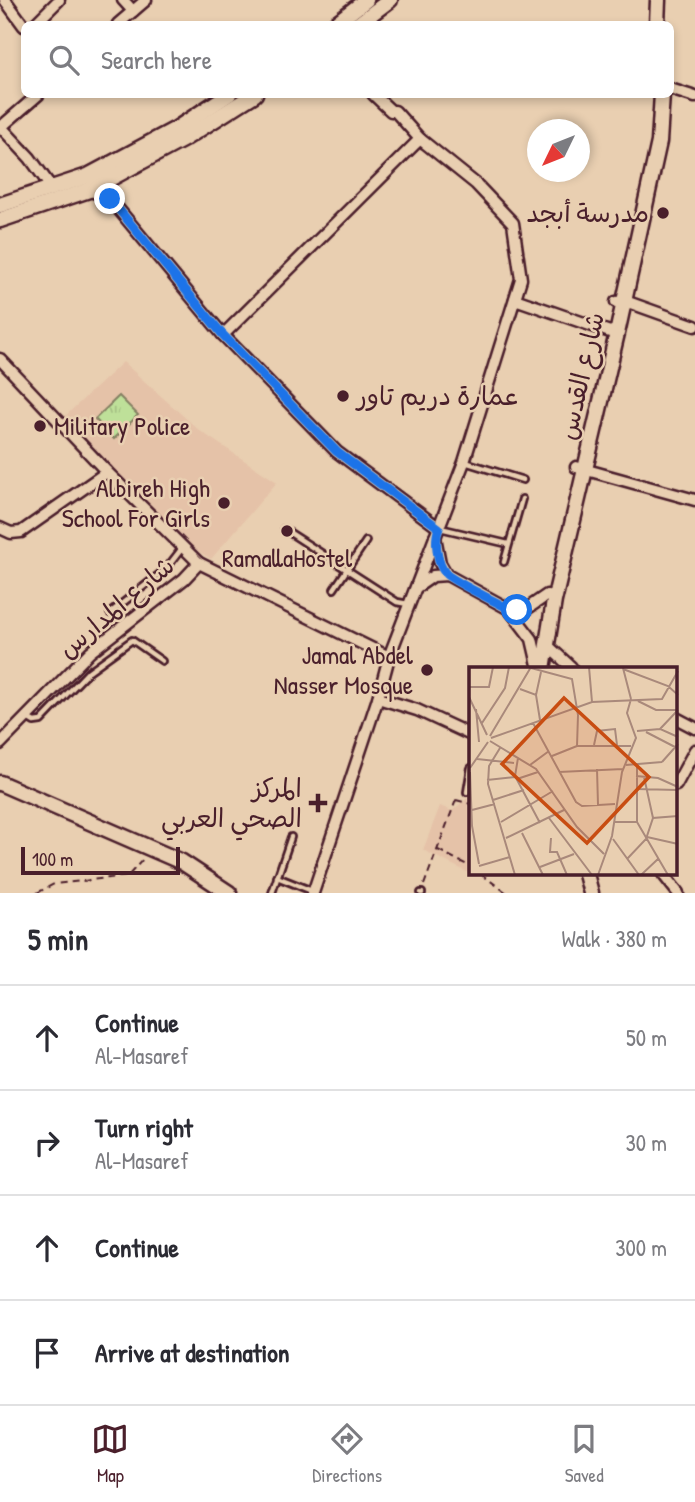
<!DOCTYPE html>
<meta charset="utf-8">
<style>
body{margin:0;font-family:"Patrick Hand","Playpen Sans Arabic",sans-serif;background:#f7f7f7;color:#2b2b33}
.compass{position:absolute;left:527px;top:119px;width:63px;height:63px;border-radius:50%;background:#fff;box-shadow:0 4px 10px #0003;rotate:227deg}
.scale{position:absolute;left:21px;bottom:18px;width:159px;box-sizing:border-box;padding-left:7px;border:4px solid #4a1f2b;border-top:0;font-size:19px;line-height:24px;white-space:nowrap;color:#4a1f2b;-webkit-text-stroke:5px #e9cfb1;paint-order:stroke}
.stop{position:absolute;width:21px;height:21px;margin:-16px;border:5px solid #1a73e8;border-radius:50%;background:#fff}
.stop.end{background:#1a73e8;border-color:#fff;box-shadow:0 2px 7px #0008}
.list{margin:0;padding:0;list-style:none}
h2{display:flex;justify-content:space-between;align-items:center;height:91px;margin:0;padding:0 28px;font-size:30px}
h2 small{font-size:23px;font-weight:400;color:#7c7c81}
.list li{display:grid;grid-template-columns:46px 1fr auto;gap:21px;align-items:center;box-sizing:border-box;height:105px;padding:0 28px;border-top:2px solid #e1e1e2}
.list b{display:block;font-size:26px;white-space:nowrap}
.list p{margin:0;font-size:23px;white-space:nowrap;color:#7c7c81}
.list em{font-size:23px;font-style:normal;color:#7c7c81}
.icon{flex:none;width:38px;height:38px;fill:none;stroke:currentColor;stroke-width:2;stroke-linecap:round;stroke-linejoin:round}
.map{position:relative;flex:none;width:695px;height:893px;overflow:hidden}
.search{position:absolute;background:#fff;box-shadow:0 4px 10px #0003;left:21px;right:21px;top:21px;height:77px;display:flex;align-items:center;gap:18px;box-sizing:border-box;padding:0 24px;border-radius:10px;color:#7c7c81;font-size:26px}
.sheet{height:511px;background:#fff}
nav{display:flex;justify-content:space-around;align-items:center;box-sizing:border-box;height:98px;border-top:2px solid #e1e1e2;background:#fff;font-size:19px;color:#7c7c81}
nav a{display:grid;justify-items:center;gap:4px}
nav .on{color:#4a1f2b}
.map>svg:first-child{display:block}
.built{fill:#e5c2a8}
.park{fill:url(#park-tufts);stroke:#848062;stroke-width:2}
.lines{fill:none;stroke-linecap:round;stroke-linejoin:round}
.lane-casing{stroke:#4a1f2b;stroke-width:10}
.street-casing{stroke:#4a1f2b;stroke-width:15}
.secondary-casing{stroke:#4a1f2b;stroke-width:19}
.path{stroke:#4a1f2b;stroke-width:2;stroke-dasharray:7 5;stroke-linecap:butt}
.lane{stroke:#e9cfb1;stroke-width:4.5}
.street{stroke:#e9cfb1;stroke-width:10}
.secondary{stroke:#e9cfb1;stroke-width:14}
.route{stroke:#1a73e8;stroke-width:9}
.poi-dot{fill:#4a1f2b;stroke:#e9cfb1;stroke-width:2.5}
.labels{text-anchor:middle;stroke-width:5;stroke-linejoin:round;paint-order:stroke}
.poi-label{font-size:26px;fill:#4a1f2b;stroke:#e9cfb1;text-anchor:end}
.street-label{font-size:26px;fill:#4a1f2b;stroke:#e9cfb1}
.inset-road{fill:none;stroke:#a9897b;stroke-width:2}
.view{fill:#c84d12;fill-opacity:0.15;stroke:#c84d12;stroke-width:3.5}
.inset-edge{fill:none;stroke:#4a1f2b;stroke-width:3.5}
</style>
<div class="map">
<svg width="695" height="893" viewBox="0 0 695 893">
<defs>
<pattern id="park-tufts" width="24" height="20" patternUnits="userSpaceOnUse" patternTransform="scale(1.75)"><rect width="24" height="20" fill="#bee099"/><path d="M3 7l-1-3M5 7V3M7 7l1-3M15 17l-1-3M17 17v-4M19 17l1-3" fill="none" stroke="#a5c084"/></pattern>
</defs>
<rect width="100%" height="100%" fill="#e9cfb1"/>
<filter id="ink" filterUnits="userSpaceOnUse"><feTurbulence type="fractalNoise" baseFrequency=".0143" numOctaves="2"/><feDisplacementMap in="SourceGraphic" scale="14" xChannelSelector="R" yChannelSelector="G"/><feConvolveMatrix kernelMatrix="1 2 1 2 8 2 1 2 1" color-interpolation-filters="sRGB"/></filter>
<g filter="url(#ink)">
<g class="built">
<polygon points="123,362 200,431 277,482 211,559 193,548 63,418"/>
<polygon points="471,795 471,874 423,850 440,806 452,811"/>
</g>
<polygon class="park" points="119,396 138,415 114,439 95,419"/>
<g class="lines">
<defs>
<g id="lane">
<polyline points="465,462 523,480"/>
<polyline points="440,528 508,544"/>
<polyline points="284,529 397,602 408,604"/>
<polyline points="504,562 522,499"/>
<polyline points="334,589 366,541"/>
<polyline points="110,613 166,569 183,547"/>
<polyline points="26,717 34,722 41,721 89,671 132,640 162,661"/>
<polyline points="467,792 471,768"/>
<polyline points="277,877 312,891"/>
<polyline points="272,893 291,837"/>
<polyline points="421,893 422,893"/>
</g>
<g id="street">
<polyline points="5,0 24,26"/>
<polyline points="123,0 133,11"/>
<polyline points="35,24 59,0"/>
<polyline points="118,24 146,0"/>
<polyline points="670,89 695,97"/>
<polyline points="0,126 30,158 51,187"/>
<polyline points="1,127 39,94"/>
<polyline points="89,190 110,199 223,335 337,452 439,528"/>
<polyline points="515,299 610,332 618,329"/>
<polyline points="616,302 625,301 695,326"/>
<polyline points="223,335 420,139"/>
<polyline points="0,359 107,472 199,563"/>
<polyline points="576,467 695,500"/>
<polyline points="0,528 11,533 21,532 107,472"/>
<polyline points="435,537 440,563 447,575"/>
<polyline points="417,587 433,576 447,575 509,609 532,639 539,669"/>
<polyline points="509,609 528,608 547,595"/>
<polyline points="547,645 571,667"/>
<polyline points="378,698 417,710 471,735"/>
<polyline points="676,718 695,728"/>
<polyline points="0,744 90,652 184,579 199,563 389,657"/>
<polyline points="676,785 695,750"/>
<polyline points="663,874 678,893"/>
<polyline points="313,893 378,698 389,657 464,462 521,279 513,223 476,184 420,139 395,111 391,111 373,94"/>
</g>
<g id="secondary">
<polyline points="335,24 366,0"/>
<polyline points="358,24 390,0"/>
<polyline points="657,24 658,0"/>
<polyline points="0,205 88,176 176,129 229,94"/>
<polyline points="0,220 89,190 184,139 255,94"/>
<polyline points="543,669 554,601 618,329 659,142 662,94"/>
<polyline points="0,783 182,862 229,893"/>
<polyline points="586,874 591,893"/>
</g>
</defs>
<use href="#lane" class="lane-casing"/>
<use href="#street" class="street-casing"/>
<use href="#secondary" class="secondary-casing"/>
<g class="path">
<polyline points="456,800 471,804"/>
<polyline points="438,850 471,867"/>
<polyline points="481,874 507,893"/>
<polyline points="424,885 456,800 460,797"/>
<polyline points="37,893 54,884 128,876 144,858"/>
</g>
<use href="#lane" class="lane"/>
<use href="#street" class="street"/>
<use href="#secondary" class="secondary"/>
</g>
</g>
<g class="lines" filter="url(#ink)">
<path class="route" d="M110 199 223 335 337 452 439 528C434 540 437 564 446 574 454 582 497 602 509 609L517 610"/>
</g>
<g class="poi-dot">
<circle cx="663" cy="213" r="7"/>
<circle cx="343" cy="396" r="7"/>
<circle cx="40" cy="426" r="7"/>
<circle cx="224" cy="503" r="7"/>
<circle cx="287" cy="531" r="7"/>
<circle cx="427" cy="670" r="7"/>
<path d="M314.5 792.5h7v7h7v7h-7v7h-7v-7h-7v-7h7z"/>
</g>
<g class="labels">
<g class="poi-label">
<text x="649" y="222">مدرسة أبجد</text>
<text x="357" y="405" text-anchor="start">عمارة دريم تاور</text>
<text x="54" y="435" text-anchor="start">Military Police</text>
<text x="210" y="497">Albireh High<tspan x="210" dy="30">School For Girls</tspan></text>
<text x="287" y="567" text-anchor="middle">RamallaHostel</text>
<text x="413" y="664">Jamal Abdel<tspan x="413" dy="30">Nasser Mosque</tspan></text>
<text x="302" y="797">المركز<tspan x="302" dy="30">الصحي العربي</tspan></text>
</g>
<g class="street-label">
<text transform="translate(581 376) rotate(-77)" y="9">شارع القدس</text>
<text transform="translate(116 607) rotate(-40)" y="9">شارع المدارس</text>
</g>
</g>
<g transform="translate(469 667)">
<rect width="208" height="208" fill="#e9cfb1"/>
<path class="inset-road" d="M120 0 123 35M62 1 103 12 109 48 108 79 83 89M154 1 162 32M154 2 199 19 209 28M0 20H20L24 0M51 22 67 28 72 5M67 28 71 53M0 30 18 68M169 34 187 43H209M7 42 10 75M209 43 191 62 209 70M13 56 36 21 40 0M64 56 107 135 113 139 146 137M168 64 191 62M177 65 206 80M21 69 62 0M22 71 123 35 193 32 209 4M21 74 67 102 108 160 135 187M125 78 128 64 146 62 148 78M108 79H162M31 81 20 99 19 117 46 208M49 91 46 109 71 156M8 92 45 96M193 95 209 77M61 98 80 84M157 98 193 95M168 99V155L199 208M1 101 19 75M128 102 129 138M1 105 3 159 10 197M90 105 154 102M167 109 189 111 209 120M175 110 184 151M48 112 69 105M18 113 46 110M167 122 209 123M24 133 55 123M3 143 26 137M80 151 123 208M32 155 84 124M146 155H168M53 166 74 208M178 170 209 177M37 171 95 143M82 171 81 185H88L98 208M144 172 170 208M158 192 177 172 184 151 209 149M10 199 41 190M71 200 105 187M129 208 143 169 153 105 167 71 158 46 162 32M172 208 190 191"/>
<path class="view" d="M95 31 180 110 118 176 33 97Z"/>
<rect width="208" height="208" class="inset-edge"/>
</g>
</svg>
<svg class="compass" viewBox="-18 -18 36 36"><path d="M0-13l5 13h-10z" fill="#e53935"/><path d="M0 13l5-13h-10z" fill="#7c7c81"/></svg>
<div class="scale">100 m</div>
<div class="stop" style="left:517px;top:610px"></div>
<div class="stop end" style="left:110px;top:199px"></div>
<div class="search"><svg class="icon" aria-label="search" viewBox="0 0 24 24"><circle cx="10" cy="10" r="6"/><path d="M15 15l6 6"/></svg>Search here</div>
</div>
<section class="sheet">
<h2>5 min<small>Walk · 380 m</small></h2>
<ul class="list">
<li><svg class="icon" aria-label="ahead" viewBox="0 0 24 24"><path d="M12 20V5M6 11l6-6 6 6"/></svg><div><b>Continue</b><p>Al-Masaref</p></div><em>50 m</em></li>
<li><svg class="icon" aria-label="right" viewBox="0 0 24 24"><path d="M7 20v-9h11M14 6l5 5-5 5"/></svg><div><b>Turn right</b><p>Al-Masaref</p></div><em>30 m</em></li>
<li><svg class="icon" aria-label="ahead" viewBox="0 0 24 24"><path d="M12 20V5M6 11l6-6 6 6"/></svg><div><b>Continue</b></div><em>300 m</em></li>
<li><svg class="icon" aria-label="arrive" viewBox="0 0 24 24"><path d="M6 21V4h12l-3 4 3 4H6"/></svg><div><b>Arrive at destination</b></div></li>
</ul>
</section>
<nav>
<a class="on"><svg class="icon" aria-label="map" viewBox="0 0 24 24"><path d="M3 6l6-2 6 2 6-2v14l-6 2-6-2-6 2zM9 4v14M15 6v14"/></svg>Map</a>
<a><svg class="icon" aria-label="directions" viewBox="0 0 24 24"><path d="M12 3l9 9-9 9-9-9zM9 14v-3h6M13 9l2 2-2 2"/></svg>Directions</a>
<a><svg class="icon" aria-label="saved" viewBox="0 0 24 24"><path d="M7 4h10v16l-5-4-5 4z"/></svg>Saved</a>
</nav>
